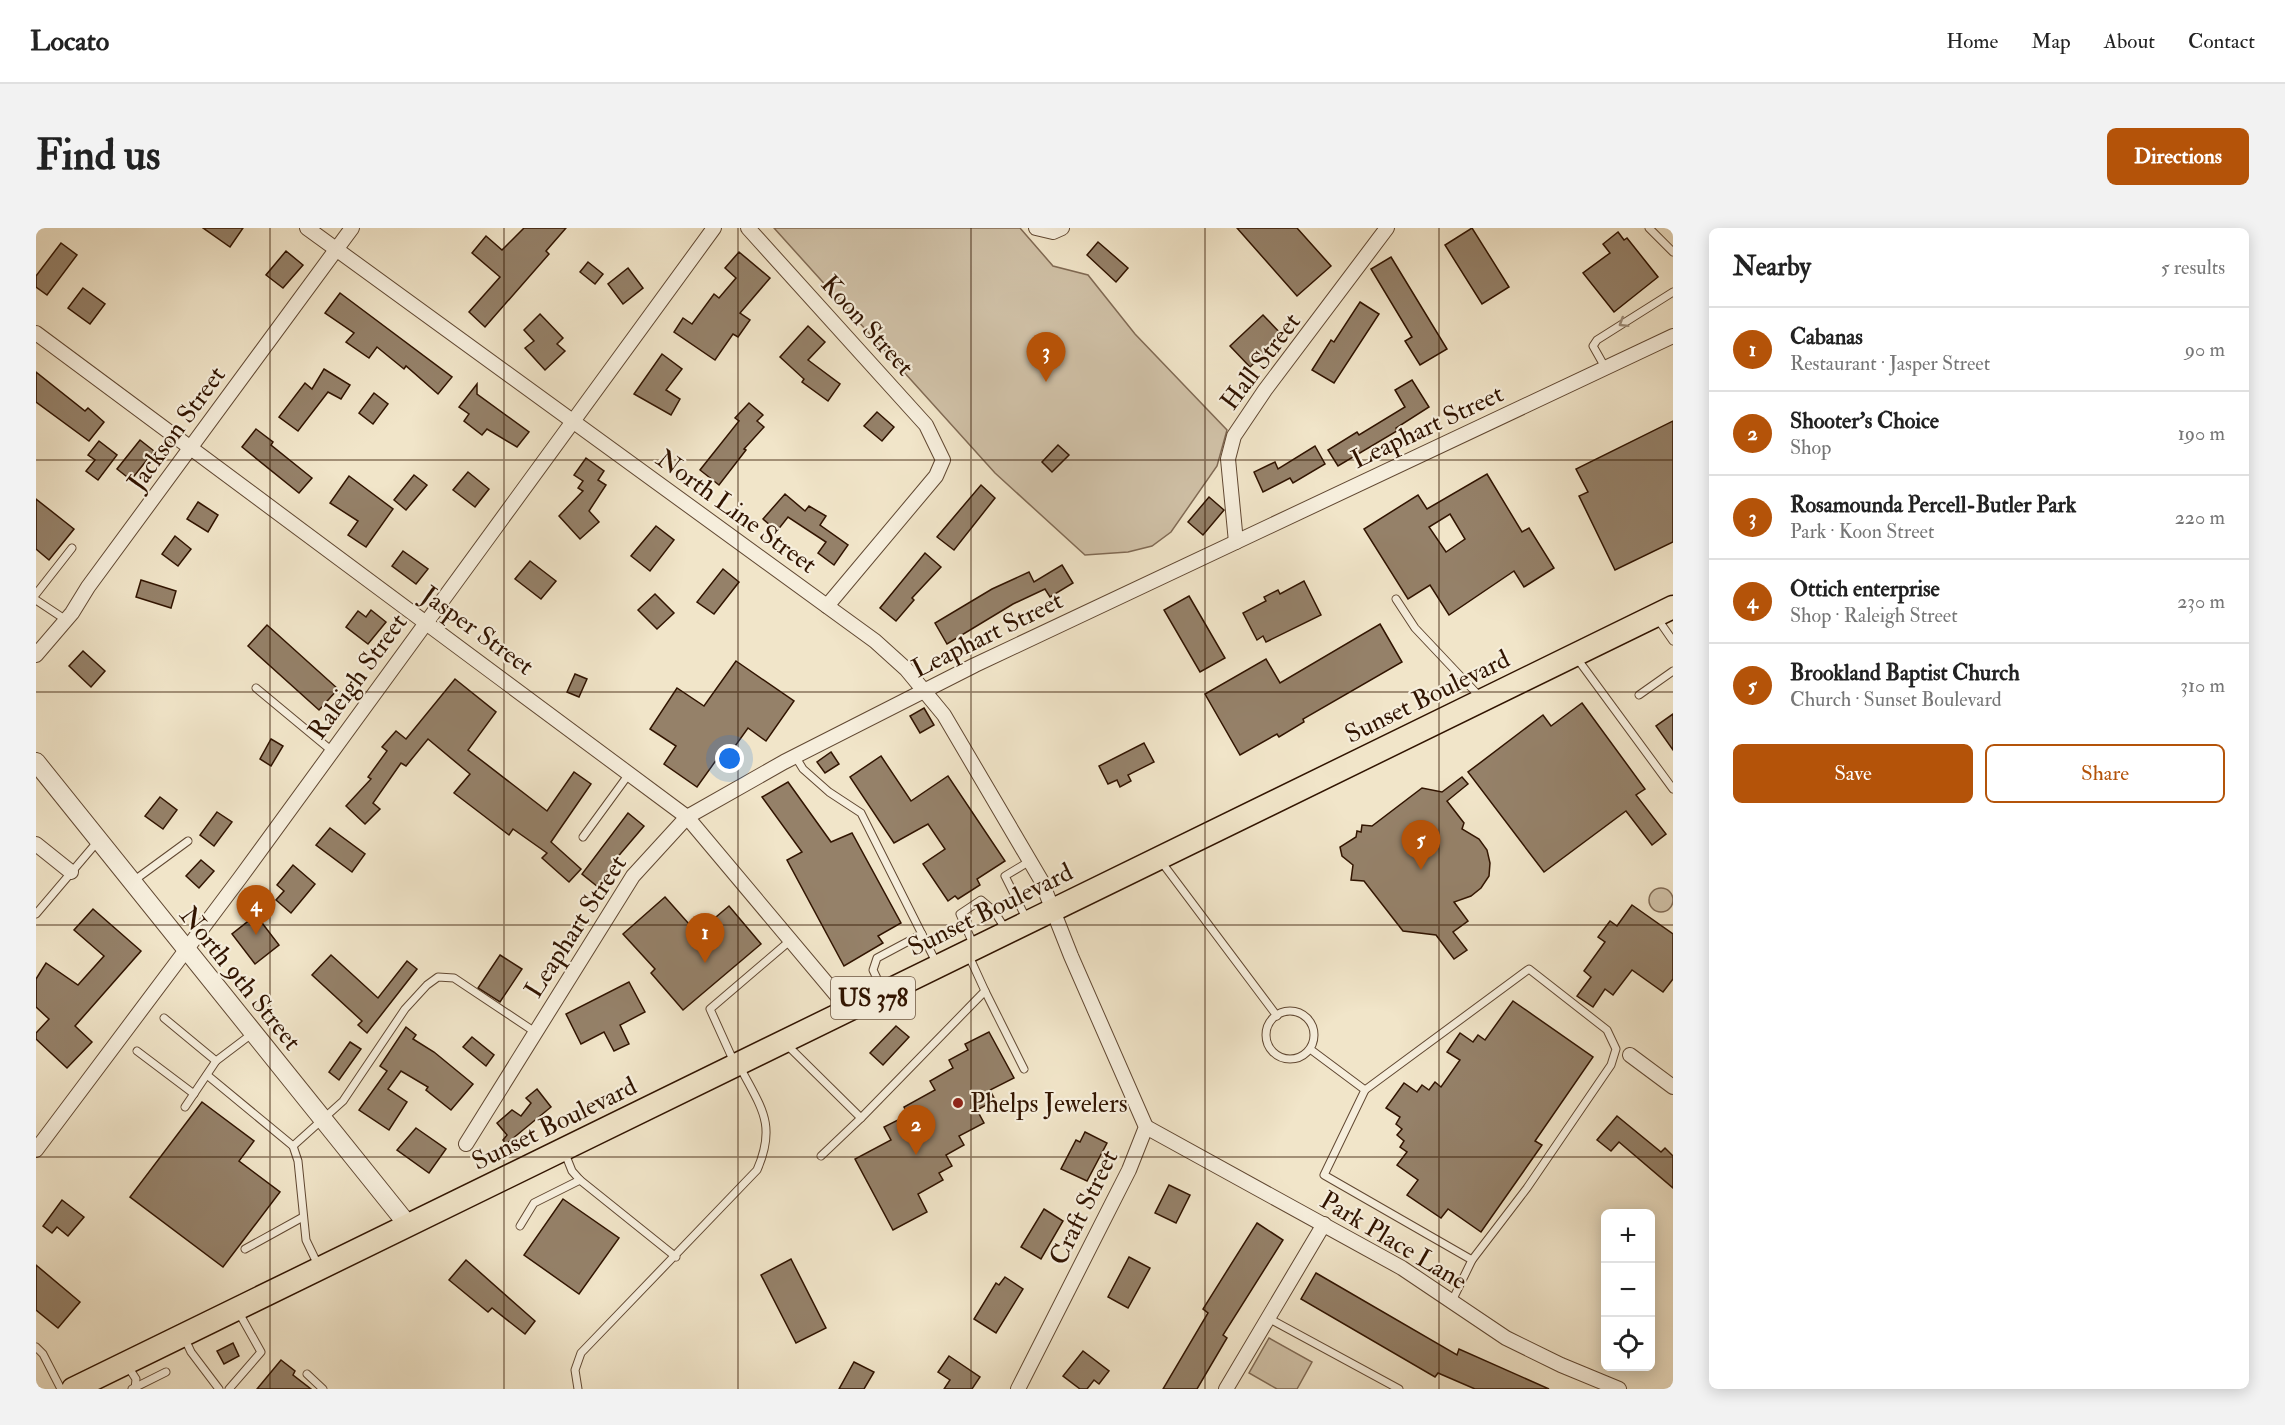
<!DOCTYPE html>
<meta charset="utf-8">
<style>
body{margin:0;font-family:"IM FELL Double Pica",serif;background:#f2f2f2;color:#222}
.controls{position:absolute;right:18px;bottom:18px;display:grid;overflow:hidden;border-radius:9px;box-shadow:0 3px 15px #0003}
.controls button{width:54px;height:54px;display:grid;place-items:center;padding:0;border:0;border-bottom:2px solid #e0e0e0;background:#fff;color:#222;font:30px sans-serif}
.you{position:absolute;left:694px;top:531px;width:21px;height:21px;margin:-15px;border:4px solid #fff;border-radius:50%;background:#1a73e8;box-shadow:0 0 0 9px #1a73e833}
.badge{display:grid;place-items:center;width:39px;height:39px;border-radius:50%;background:#b45309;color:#fff;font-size:20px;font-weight:700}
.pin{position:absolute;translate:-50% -50px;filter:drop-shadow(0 2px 3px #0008)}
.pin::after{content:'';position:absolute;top:32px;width:21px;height:18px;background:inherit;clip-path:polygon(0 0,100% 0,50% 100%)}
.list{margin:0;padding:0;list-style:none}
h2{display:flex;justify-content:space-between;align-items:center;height:78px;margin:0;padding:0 24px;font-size:26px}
h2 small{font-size:20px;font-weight:400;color:#767676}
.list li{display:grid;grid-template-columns:39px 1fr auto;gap:18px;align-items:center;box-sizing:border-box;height:84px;padding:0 24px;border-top:2px solid #e0e0e0}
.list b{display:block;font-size:22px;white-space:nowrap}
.list p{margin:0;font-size:20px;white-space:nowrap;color:#767676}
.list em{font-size:20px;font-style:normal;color:#767676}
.actions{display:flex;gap:12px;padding:18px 24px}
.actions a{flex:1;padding:14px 0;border:2px solid #b45309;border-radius:9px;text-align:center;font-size:21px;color:#b45309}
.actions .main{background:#b45309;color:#fff}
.icon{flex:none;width:33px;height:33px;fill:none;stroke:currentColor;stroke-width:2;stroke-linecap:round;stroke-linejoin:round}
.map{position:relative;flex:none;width:1637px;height:1161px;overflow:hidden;border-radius:9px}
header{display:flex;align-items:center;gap:36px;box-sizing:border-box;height:84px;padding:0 30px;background:#fff;border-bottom:2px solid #e0e0e0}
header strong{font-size:28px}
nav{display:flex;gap:33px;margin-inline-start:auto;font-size:21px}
.intro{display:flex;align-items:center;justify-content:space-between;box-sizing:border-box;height:144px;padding:0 36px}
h1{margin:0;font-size:42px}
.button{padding:15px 27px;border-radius:9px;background:#b45309;color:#fff;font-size:21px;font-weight:700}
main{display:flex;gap:36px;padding:0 36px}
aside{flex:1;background:#fff;border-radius:9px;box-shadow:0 3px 15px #0003}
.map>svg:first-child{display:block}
.green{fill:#d0c1a7;stroke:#806a54;stroke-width:1.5}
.building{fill:#958169;stroke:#311400;stroke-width:1.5;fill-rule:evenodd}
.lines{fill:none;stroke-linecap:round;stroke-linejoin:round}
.service-casing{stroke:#614832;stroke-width:9}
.minor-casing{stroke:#614832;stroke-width:16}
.tertiary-casing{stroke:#614832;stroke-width:20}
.primary-casing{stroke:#311400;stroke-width:25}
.service{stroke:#f6eedc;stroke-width:7}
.minor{stroke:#f6eedc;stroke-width:14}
.tertiary{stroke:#f6eedc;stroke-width:18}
.primary{stroke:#f1e5c9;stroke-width:22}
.oneway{stroke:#9d8c79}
.grid{fill:none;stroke:#311400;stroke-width:1.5;stroke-opacity:0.55}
.poi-dot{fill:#8f2418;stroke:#f6eedc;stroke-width:2}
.labels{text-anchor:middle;stroke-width:4.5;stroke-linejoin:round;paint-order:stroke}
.shield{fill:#f6eedc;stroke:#6c5542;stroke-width:1.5}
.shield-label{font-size:24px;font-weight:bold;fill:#311400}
.street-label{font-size:26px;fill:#311400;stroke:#f6eedc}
.poi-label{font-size:26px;fill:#311400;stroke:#f6eedc;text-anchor:start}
</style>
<header>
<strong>Locato</strong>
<nav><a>Home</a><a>Map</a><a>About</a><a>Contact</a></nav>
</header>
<div class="intro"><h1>Find us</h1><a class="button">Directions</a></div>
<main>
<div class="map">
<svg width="1637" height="1161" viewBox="0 0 1637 1161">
<rect width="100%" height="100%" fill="#f1e5c9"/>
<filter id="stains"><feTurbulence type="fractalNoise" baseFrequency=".00333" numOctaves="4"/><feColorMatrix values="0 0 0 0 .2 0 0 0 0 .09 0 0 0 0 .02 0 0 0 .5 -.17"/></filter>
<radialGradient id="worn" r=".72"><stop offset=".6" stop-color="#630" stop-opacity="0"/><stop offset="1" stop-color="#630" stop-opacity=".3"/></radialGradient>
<g class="green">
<polygon points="738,0 984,0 1017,38 1052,47 1099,106 1191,202 1181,238 1135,304 1116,318 1092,324 1049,327 959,245"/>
<circle cx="1625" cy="672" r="12"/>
<polygon points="1233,1110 1276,1134 1261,1161 1241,1161 1213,1145"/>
</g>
<g class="building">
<polygon points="167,0 207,0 194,19"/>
<polygon points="488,0 530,0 510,23 513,26 449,99 433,84 464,49 436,25 450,8 466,22"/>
<polygon points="1201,0 1261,0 1295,38 1261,68"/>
<polygon points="1436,0 1473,59 1446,76 1409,17"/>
<polygon points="1582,4 1588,12 1591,10 1622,49 1578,84 1547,45 1574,25 1567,16"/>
<polygon points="1062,14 1092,40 1080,54 1051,27"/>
<polygon points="25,15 41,27 11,67 0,59 0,48"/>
<polygon points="250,23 267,37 247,60 230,47"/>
<polygon points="703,24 734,50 704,85 714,92 702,109 697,106 679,132 638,104 647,90 656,96 678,66 683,70 700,50 689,40"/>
<polygon points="1355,29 1411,121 1384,137 1369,113 1376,109 1335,41"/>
<polygon points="552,34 567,46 559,56 544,44"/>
<polygon points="592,40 607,60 587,76 572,56"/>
<polygon points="47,60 69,76 54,96 32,80"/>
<polygon points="304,65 416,149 402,166 370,138 368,141 341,119 333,130 310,114 318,105 289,85"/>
<polygon points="1324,74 1343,86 1298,155 1276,142 1295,112 1298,114"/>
<polygon points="504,86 527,110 521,116 529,123 509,142 489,120 498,113 488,102"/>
<polygon points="1227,87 1247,108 1214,139 1194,118"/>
<polygon points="772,98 789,114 772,132 804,156 792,173 766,154 768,151 744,129"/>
<polygon points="626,126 646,141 630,162 644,171 635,187 598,166"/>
<polygon points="288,141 314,157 305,171 292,164 262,203 243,189 269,155 276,161"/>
<polygon points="0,144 49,183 52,180 68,194 53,213 0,174"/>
<polygon points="1376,152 1393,179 1360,200 1361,203 1302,238 1292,222 1321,204 1323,207 1369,179 1359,162"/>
<polygon points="441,156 441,166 493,204 481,219 451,201 446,207 428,193 433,186 423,179"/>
<polygon points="338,165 352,176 337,196 323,185"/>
<polygon points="713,175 727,187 721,193 728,199 708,221 710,222 683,257 664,242 703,193 699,190"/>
<polygon points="841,184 858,199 846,213 828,198"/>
<polygon points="1637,193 1637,314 1579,342 1543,268 1552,264 1540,241"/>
<polygon points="220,201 237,214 235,217 276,250 263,265 206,219"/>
<polygon points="104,212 118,223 95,252 81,241"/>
<polygon points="63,213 81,227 62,252 50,243 59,232 52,227"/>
<polygon points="1022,217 1033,227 1016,244 1006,234"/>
<polygon points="1279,218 1289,236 1257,255 1254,250 1227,264 1218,244 1239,234 1242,241"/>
<polygon points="550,230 568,243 562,252 570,257 553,283 563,294 544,311 523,288 547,263 542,260 547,253 538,247"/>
<polygon points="432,244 453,261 439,279 417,262"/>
<path d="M1451 246 1486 304 1493 300 1518 340 1488 359 1478 343 1413 387 1394 357 1372 371 1328 301 1382 267 1391 281ZM1414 286 1429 311 1410 324 1393 299Z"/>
<polygon points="378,247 391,257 370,282 358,272"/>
<polygon points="313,248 357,281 330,319 312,307 322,293 294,275"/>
<polygon points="945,257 959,270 918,322 901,309"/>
<polygon points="749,266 769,283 773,278 790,288 784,297 812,317 798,337 782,325 790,314 752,289 741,303 727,291"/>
<polygon points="1173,269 1188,282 1167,307 1152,294"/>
<polygon points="0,271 38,301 13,332 0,321"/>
<polygon points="162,274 182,287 172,304 151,291"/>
<polygon points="620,298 638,312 614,343 595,328"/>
<polygon points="139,308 155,321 142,338 126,326"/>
<polygon points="367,323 392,341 380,356 356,338"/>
<polygon points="889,325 905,339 876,370 878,372 860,393 844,380"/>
<polygon points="494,333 520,353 505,371 479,351"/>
<polygon points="1026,337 1037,355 1014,369 1009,361 977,376 911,416 899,395 956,361 993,344 998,354"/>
<polygon points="687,341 703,354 678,386 661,374"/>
<polygon points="105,352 140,363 135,380 100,369"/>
<polygon points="1268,353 1285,387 1230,414 1227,408 1221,412 1207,385 1230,373 1228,369 1242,362 1244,366"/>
<polygon points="619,366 638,385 621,401 602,382"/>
<polygon points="1153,368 1189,430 1164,444 1128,382"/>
<polygon points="335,382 350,394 332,416 310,399 322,383 330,389"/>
<polygon points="1344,396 1366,434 1267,491 1268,494 1243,509 1241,506 1204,527 1169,466 1230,431 1244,455"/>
<polygon points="231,397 302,461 283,482 212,418"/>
<polygon points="47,423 69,443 55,459 33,438"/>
<polygon points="700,433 758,473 730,513 712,500 687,535 681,531 661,559 628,536 640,518 614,501 641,460 668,478"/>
<polygon points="539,446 551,451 543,469 531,464"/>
<polygon points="419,451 460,484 432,522 511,583 538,544 555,556 515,614 545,641 533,654 506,630 511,625 477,601 473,607 418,565 434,546 392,511 370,538 365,535 337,575 344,581 329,596 310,578 335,551 332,549 351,523 346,519 360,503 370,511"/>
<polygon points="1546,475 1609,561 1600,567 1630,606 1616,617 1590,583 1508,644 1432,544 1507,487 1515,498"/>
<polygon points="888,480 898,497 884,505 874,488"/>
<polygon points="1637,486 1637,522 1620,498"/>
<polygon points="235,511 247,518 235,538 224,531"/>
<polygon points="1108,515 1118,534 1092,547 1095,553 1084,559 1081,552 1072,556 1063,538"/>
<polygon points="795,524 803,536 789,545 781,534"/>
<polygon points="845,528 875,573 912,548 969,633 941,651 944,657 922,671 919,668 912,673 887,636 909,621 892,596 858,615 814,549"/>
<polygon points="1426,549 1432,556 1411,573 1428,595 1426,601 1443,611 1451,622 1454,635 1453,648 1445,660 1435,668 1418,674 1432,693 1417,704 1431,722 1418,731 1400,707 1367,703 1328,653 1315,652 1317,637 1306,628 1304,619 1320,609 1321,603 1325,604 1326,597 1336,598 1386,560 1406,564"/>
<polygon points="752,554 795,614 816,605 865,695 842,708 847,715 808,738 751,632 766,624 726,569"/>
<polygon points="124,569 141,582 127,601 109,588"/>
<polygon points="181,584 196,594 178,618 164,607"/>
<polygon points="592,585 608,598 579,632 582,634 562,659 546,646"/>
<polygon points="294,600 329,626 316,644 280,617"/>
<polygon points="165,632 178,643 163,660 150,648"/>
<polygon points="257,637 279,656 255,685 240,672 248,663 241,657"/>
<polygon points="629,669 661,705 693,678 725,716 647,782 615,745 619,741 587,706"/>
<polygon points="1596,677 1637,706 1637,751 1627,764 1596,742 1577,767 1569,761 1557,779 1541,768 1555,749 1548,743 1569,714 1562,709 1574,693 1581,698"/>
<polygon points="57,681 105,723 39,798 56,814 31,840 0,811 0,805 13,791 0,779 0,751 10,735 42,757 68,728 38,702"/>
<polygon points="220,687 243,717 219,736 196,706"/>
<polygon points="295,727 342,770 371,733 381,741 331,805 322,797 326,793 276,747"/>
<polygon points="464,727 486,741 464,774 442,760"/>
<polygon points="593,754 609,784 584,797 593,816 578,823 568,804 545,816 530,786"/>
<polygon points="1477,773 1557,829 1499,913 1506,917 1445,1004 1412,981 1405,990 1371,967 1382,952 1361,937 1371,924 1364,919 1368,913 1361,907 1366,901 1360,896 1364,889 1350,880 1368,855 1381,864 1386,857 1393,862 1399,854 1405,859 1424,832 1411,824 1424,805 1437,814 1442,807 1449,812"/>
<polygon points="860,798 873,809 847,837 834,825"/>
<polygon points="370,799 380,807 377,811 398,824 437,856 415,882 390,862 392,859 365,843 352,861 371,874 353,902 323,882 351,843 344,838"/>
<polygon points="953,804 978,850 954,862 959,872 941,882 948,895 923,908 928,917 910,927 916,938 903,945 907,952 882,966 891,984 857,1002 819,931 855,912 848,899 872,887 868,879 899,862 894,853 917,840 913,832 932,822 929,816"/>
<polygon points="436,809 458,827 450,838 427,819"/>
<polygon points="314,814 325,821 303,852 293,844"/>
<polygon points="501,861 515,879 470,916 467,912 471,907 461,895 476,882 485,888 495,875 490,870"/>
<polygon points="166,874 218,913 203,933 244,964 187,1039 94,969"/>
<polygon points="1581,888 1625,924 1629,920 1637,928 1637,960 1583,914 1575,923 1561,912"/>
<polygon points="380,900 410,921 393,945 361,922"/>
<polygon points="1049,904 1071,915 1051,953 1025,941 1040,912 1044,914"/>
<polygon points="1133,957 1154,967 1140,995 1119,985"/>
<polygon points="527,971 583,1010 543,1066 488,1027"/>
<polygon points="26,972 48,989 32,1008 21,999 16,1005 7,998"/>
<polygon points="1008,981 1027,993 1005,1031 985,1019"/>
<polygon points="1221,995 1247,1012 1187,1107 1191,1110 1161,1161 1127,1161 1172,1085 1167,1081"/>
<polygon points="1093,1029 1114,1040 1092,1080 1072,1069"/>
<polygon points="755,1031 790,1100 760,1115 725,1047"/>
<polygon points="430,1032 499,1093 489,1106 456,1080 452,1084 413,1052"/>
<polygon points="0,1037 44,1074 22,1100 0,1082"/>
<polygon points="1280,1045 1421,1127 1423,1121 1513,1161 1439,1161 1402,1145 1399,1149 1265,1071"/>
<polygon points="969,1049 987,1061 960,1105 938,1091 960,1055 963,1057"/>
<polygon points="197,1115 203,1128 188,1136 181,1123"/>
<polygon points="1047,1123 1073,1143 1063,1156 1058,1152 1051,1161 1044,1161 1027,1148"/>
<polygon points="913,1128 944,1149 936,1161 908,1161 914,1152 902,1144"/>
<polygon points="245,1132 259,1143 257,1147 275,1161 221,1161"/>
<polygon points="818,1134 838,1144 828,1161 803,1161"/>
</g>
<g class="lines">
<defs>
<g id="service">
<polyline points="1613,0 1637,24"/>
<polyline points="1570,141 1557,118 1561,112 1637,64"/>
<polyline points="0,366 36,320"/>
<polyline points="1360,371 1379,400 1445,470"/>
<polyline points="0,372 30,392"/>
<polyline points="1621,390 1637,413"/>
<polyline points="1540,429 1637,561"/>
<polyline points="220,460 296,523"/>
<polyline points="1603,467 1637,443"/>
<polyline points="759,528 767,541 793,564 825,585 901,736"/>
<polyline points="547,609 593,546"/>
<polyline points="1124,632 1241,788"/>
<polyline points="96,654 152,613"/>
<polyline points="0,686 62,613"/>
<polyline points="991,692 969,648 994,633"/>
<polyline points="938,718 924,686 945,672 958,683 970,702"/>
<polyline points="846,761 837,742 841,730 886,706"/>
<polyline points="949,763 988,841"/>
<circle cx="1254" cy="807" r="24"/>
<polyline points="128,790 180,833 217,805"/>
<polyline points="750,816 825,890 949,763 933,728"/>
<polyline points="1274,821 1329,862 1288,947 1436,1032 1416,1073"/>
<polyline points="101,823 158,866"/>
<polyline points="698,834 674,781 756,711"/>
<polyline points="171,847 257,918 262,933 270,1012 282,1037"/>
<polyline points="1329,862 1493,741 1571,802 1580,821 1575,837 1491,960 1436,1032"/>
<polyline points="149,879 180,833"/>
<polyline points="257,918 307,873 369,781 391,757 402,749 418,750 499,804"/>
<polyline points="528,923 536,943 544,952 640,1029"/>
<polyline points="785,928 825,890"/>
<polyline points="484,998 498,975 544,952"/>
<polyline points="209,1021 267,989"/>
<polyline points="1232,1090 1363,1161"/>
<polyline points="148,1109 155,1124 183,1161"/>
<polyline points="0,1119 7,1126 25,1161"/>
<polyline points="91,1137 100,1151 99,1161"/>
<polyline points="271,1146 287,1161"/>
<polyline points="96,1161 130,1144"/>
<polyline points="193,1161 225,1124 202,1083"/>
<path d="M542 1161 539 1142 545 1125 721 942C741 896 725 880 704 839"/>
</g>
<g id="minor">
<polyline points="271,0 839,413 870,441 908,487 1005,652 1035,728 1110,899 1093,942 982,1161"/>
<polyline points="712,0 890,197 907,232 900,248 791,378"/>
<polyline points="1000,0 1017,4 1026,0"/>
<polyline points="0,105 651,589 813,782"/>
<polyline points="1200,314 1192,231 1198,208 1229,162 1351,0"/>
<polyline points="0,427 36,385 52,359 316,0"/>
<polyline points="0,616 35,644"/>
<polyline points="1594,827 1637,859"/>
<polyline points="1110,899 1366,1040 1470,1110 1525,1137 1583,1161"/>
<polyline points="430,916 597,648 651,589 748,534 939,437 1637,108"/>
<polyline points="0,922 204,650 678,0"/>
<polyline points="1190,1161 1288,996"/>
</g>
<polyline id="tertiary" points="0,534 372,997"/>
<polyline id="primary" points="37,1161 1637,379"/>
</defs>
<use href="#service" class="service-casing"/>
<use href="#minor" class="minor-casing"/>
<use href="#tertiary" class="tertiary-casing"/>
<use href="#primary" class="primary-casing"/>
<use href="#service" class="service"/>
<use href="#minor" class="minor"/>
<use href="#tertiary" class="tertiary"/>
<use href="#primary" class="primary"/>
</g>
<defs><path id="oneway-chevron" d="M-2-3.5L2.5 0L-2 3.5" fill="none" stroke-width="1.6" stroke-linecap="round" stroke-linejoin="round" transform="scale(1.5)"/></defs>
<use class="oneway" href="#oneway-chevron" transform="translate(1587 95) rotate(148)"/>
<path class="grid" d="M234 0V1161M468 0V1161M702 0V1161M935 0V1161M1169 0V1161M1403 0V1161M0 232H1637M0 464H1637M0 697H1637M0 929H1637"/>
<circle class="poi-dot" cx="922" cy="875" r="6"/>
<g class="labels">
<rect class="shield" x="795" y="749" width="84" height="42" rx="4.5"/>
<g class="shield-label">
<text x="837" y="778">US 378</text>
</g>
<g class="street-label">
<text transform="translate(832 97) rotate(48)" y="9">Koon Street</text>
<text transform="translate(1224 133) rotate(-53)" y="9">Hall Street</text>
<text transform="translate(1391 198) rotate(-25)" y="9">Leaphart Street</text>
<text transform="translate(140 200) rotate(-54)" y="9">Jackson Street</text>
<text transform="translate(701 283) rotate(36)" y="9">North Line Street</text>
<text transform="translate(442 402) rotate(36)" y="9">Jasper Street</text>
<text transform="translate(951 406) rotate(-26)" y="9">Leaphart Street</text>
<text transform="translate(321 448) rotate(-54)" y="9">Raleigh Street</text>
<text transform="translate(1391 468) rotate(-26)" y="9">Sunset Boulevard</text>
<text transform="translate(954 681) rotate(-26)" y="9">Sunset Boulevard</text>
<text transform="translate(539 698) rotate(-57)" y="9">Leaphart Street</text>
<text transform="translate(205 750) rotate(51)" y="9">North 9th Street</text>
<text transform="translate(518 895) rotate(-26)" y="9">Sunset Boulevard</text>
<text transform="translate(1047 979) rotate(-64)" y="9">Craft Street</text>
<text transform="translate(1358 1012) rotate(31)" y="9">Park Place Lane</text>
</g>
<g class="poi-label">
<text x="934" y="884">Phelps Jewelers</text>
</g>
</g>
<rect width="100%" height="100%" filter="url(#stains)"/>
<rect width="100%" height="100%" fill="url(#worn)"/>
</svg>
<div class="controls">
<button>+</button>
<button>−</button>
<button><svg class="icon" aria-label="locate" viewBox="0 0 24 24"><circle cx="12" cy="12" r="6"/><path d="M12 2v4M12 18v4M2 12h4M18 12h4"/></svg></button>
</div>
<div class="you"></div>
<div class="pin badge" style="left:669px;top:735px">1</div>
<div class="pin badge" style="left:880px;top:927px">2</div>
<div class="pin badge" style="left:1010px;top:154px">3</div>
<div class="pin badge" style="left:220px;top:707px">4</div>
<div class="pin badge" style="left:1385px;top:642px">5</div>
</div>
<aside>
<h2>Nearby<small>5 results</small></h2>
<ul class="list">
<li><span class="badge">1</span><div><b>Cabanas</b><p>Restaurant · Jasper Street</p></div><em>90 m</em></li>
<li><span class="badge">2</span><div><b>Shooter's Choice</b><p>Shop</p></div><em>190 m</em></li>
<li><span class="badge">3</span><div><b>Rosamounda Percell-Butler Park</b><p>Park · Koon Street</p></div><em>220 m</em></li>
<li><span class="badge">4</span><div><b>Ottich enterprise</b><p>Shop · Raleigh Street</p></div><em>230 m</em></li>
<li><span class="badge">5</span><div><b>Brookland Baptist Church</b><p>Church · Sunset Boulevard</p></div><em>310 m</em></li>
</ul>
<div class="actions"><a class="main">Save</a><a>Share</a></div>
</aside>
</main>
